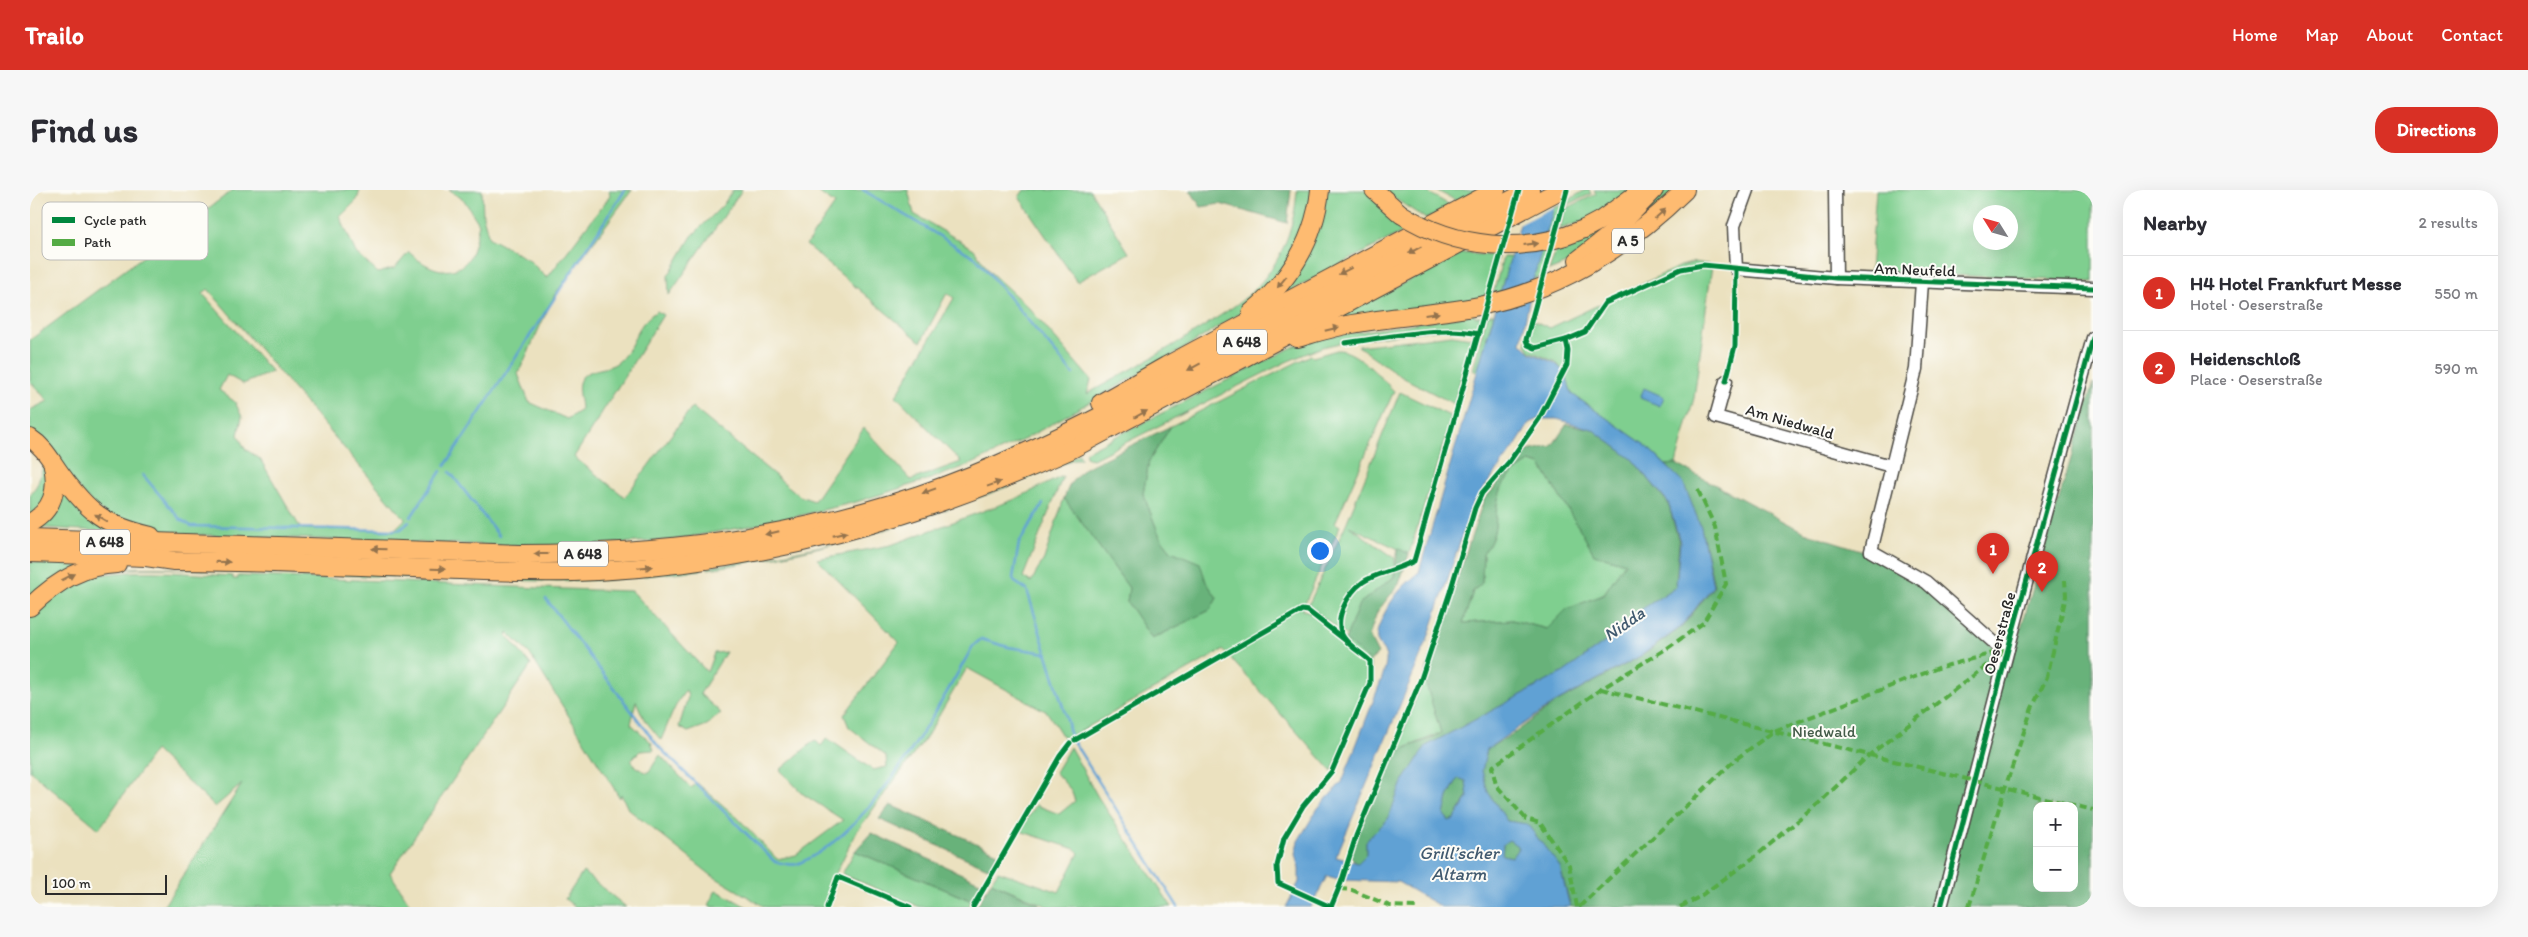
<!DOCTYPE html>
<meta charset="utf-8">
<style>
body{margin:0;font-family:Itim,sans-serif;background:#f7f7f7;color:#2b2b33}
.controls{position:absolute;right:15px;bottom:15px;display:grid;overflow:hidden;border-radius:10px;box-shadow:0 5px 20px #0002}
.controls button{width:45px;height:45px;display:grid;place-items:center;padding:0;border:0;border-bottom:1px solid #e1e1e2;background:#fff;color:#2b2b33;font:25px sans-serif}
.compass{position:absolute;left:1943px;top:15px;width:45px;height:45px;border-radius:50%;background:#fff;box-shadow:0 5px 20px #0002;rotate:307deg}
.scale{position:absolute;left:15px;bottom:12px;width:122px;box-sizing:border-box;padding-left:5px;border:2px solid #2b2b2b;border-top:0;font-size:14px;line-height:18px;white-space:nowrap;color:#2b2b2b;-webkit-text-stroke:4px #fdfcf7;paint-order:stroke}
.you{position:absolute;left:1289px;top:360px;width:18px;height:18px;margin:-12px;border:4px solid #fff;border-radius:50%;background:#1a73e8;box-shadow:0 0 0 8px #1a73e833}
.badge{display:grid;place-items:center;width:32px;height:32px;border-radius:50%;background:#d93025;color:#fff;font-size:16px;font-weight:700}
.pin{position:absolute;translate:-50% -41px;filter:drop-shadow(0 1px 2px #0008)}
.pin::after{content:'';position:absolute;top:26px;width:18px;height:15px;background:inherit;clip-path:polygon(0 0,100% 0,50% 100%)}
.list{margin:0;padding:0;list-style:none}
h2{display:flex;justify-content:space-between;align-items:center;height:65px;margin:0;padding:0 20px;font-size:21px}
h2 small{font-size:16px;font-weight:400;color:#7c7c81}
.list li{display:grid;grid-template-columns:32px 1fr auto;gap:15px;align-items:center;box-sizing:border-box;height:75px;padding:0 20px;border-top:1px solid #e1e1e2}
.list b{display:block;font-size:19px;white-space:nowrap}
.list p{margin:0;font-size:16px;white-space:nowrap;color:#7c7c81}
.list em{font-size:16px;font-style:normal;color:#7c7c81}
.map{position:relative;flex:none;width:2063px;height:717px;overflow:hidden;border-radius:20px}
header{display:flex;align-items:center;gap:30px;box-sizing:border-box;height:70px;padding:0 25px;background:#d93025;color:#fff}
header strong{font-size:24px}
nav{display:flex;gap:28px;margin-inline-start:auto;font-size:18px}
.intro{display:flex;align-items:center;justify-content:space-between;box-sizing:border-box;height:120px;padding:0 30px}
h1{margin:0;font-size:35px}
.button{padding:12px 22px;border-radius:20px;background:#d93025;color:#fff;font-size:18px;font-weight:700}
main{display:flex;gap:30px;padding:0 30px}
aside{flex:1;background:#fff;border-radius:20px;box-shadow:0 5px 20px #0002}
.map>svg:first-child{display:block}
.green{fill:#7fcf8f;stroke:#557d5d;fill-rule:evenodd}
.forest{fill:#67b27a;stroke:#496e52;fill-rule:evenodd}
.water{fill:#61a1d4;stroke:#466680;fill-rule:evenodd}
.pier{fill:#ebe1bf}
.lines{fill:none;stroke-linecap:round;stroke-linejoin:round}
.stream{stroke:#61a1d4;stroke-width:2.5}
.minor-casing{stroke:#484641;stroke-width:15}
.highway-casing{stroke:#484641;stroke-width:20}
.minor{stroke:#fff;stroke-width:12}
.highway{stroke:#febb71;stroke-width:18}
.highway-bridge-casing{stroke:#484641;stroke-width:20;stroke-linecap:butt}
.highway-bridge{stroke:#febb71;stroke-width:18}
.quiet{stroke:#54ab44;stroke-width:4;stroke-dasharray:8 4;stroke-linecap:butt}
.cycleway-casing{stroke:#fdfcf7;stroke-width:8}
.cycleway{stroke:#00873e;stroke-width:5}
.oneway{fill:#94734e}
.labels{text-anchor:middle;stroke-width:4;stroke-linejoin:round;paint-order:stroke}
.shield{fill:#fdfcf7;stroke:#6a6a68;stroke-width:1}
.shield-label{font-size:15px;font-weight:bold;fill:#2b2b2b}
.street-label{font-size:16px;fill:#2b2b2b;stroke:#fdfcf7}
.park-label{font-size:16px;fill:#445c49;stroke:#fdfcf7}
.water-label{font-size:18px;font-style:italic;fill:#415a6f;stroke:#fdfcf7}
.key{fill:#fdfcf7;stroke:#bebdba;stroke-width:1}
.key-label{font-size:14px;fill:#2b2b2b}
</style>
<header>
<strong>Trailo</strong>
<nav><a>Home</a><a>Map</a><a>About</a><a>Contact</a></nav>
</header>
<div class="intro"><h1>Find us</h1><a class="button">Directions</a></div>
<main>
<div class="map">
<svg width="2063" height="717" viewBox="0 0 2063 717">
<rect width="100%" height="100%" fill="#fdfcf7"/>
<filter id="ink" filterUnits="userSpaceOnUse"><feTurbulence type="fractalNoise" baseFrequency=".02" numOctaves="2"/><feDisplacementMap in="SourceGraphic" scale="10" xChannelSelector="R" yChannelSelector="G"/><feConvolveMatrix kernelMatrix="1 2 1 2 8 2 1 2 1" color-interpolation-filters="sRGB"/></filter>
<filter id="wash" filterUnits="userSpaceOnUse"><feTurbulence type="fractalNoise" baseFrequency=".0096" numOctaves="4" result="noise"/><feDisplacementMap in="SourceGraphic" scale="20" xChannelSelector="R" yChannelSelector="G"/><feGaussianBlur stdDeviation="1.12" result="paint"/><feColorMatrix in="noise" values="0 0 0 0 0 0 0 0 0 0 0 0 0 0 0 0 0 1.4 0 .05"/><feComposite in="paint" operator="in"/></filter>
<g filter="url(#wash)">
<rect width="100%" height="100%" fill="#ebe1bf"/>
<g class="green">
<path d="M203 0H330L327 10 310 27 326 63 348 83 365 78 379 62C394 77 421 90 437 71 444 63 446 44 449 34L434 10 419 0H452L453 26 459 48 499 70 517 88 580 6 579 0H602L525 104 488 184 499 212 537 229 551 220C551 212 547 200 549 193 553 177 578 181 588 172 608 154 602 137 627 121L633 125 544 267 595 307 662 217 770 306 784 311 834 238 881 290 931 272 866 206 924 108 917 103 891 152 776 55 805 14 785 0H878L884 24 944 59 959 81 999 118 1061 190 1057 204C1098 181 1139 159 1179 133 1200 119 1222 106 1237 85 1256 60 1265 31 1267 0H1283L1275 37 1255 77 1218 118 1155 158 995 249 942 274 900 289 826 312 747 331 642 350 519 357 146 344C92 337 69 329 37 283 23 261 24 255 0 241V220L18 211 0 191V150ZM178 99 375 329 364 340 271 339 230 269 215 259 208 245 212 227 205 212 189 200 197 185 213 194 242 182 173 104Z"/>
<polygon points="703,0 712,0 639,105 638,86 662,46 693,15"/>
<polygon points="994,0 1060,0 1099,63 1047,92 989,7"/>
<polygon points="1294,0 1337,0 1361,25 1378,39 1239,112"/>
<polygon points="1352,0 1394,0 1421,16 1396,29"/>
<polygon points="1405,0 1451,0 1429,12"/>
<polygon points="1555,0 1559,0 1561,4 1535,16 1536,12"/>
<polygon points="1564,0 1601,0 1558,30 1530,39 1535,19 1566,4"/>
<polygon points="1635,0 1651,0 1595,41"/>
<path d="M1846 0H2063V92L1840 81ZM1950 22H1980V52H1950Z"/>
<polygon points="1531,15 1525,41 1516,43 1523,18"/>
<polygon points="1586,26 1551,66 1539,74 1538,73 1519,81 1526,61 1549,52"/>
<polygon points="1520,60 1512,85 1503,90 1511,61"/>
<polygon points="1431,63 1468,66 1458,107 1287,138"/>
<polygon points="1473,67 1481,67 1470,102 1463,105"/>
<polygon points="1665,72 1682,75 1664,208 1646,274 1636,275 1615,255 1542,204 1535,184 1526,172 1500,161 1496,154 1502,130 1520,138 1648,77"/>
<polygon points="1464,123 1447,181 1443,180 1457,125"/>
<polygon points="1444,124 1445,126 1454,126 1450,135 1444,141 1409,139 1323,150 1292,157 1256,172 1063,269 1057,268 1055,262 1265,156 1290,148"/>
<polygon points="1422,145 1442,148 1424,214 1372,187 1328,156"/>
<path d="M1307 160C1326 159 1351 188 1364 201L1305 333 1310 336 1272 420 1278 421 1333 464 1340 472V493L1302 581 1193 460 1035 550 1017 522 937 478 897 546 825 644 807 681 794 717H735L681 685 598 619 591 604 590 608 500 464 478 443 477 446 501 475 360 683 382 717H133L212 594 185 617 125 560 69 639 0 581V424C41 378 80 376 138 378 166 379 194 380 222 381V383C180 381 88 371 53 388L68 384 69 385C113 378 159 384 203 386V389H208V386C340 389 471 398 602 401L677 482 684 463 696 462 670 504 691 523 677 535 658 542 649 537 658 507 656 500C644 515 639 532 631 550L614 529 606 511 601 534 621 552 624 560 610 561 601 570 607 578 618 583 630 565 661 598 667 593 709 629 747 669 766 665 813 630 773 604 750 580 785 550 791 556 797 548 843 580 857 577 856 566 819 537 814 525 869 452 787 369 861 355 983 310 1033 286 993 387 1001 392 1014 369 1034 308 1099 398 1097 412 1122 449 1180 420 1187 408 1176 392 1169 373 1141 361 1130 347 1113 304 1119 271 1141 236 1281 165 1283 167Z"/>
<polygon points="1370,202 1422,227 1379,364 1319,336 1365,368 1364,387 1329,414 1317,446 1278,416 1316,334"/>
<path d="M1049 264 1051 269H1044C925 321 806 360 678 379V377C749 366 821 352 890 329 944 310 997 288 1049 264Z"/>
<polygon points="16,268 21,304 0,327 0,305 7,295"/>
<path d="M1500 272 1511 275C1528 306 1548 333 1564 364L1595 373 1573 405 1537 419 1517 439 1482 430 1433 433 1443 401 1452 393 1453 363C1480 334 1447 300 1500 272Z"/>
<polygon points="31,290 87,342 0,337"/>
<path d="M631 365 630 367C535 376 441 372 346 369L345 367Z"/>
<polygon points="0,372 60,372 0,411"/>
<polygon points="671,378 671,380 578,390 506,391 229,383 229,381"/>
<polygon points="1394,487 1411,543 1365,562"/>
<polygon points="1040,557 1068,607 1142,717 1019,717 961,692 968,681 1029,702 1049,663 1045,659 990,641 1006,615 1029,624 1045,611 1041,600 1025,582"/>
<polygon points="825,661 942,711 938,717 890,717 812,684"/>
<polygon points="553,682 596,717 545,717 535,709"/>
<polygon points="686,700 717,717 683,717 679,715"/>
</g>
<g class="forest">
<polygon points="1160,0 1261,0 1257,33 1190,14 1171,17"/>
<path d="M2063 193V717H1541L1530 677 1497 634 1477 631 1458 602 1452 581 1457 559 1486 542 1524 514 1613 465 1652 437 1684 396 1671 337 1653 292 1636 275 1646 274 1774 342 1840 363 1896 394 1981 473ZM2007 616H2044V698H2007Z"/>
<path d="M1537 234 1562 239 1602 269 1638 313 1649 352 1646 397 1606 423 1578 450 1534 482 1396 556 1371 595 1358 629 1336 651V665L1328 674 1320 666 1326 646 1365 562 1402 548 1411 543 1394 487 1454 309 1497 261 1522 256ZM1500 272 1511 275C1528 306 1548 333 1564 364L1595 373 1573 405 1537 419 1517 439 1482 430 1433 433 1443 401 1452 393 1453 363C1480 334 1447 300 1500 272Z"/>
<polygon points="1141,236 1119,271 1113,304 1130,347 1141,361 1170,373 1176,392 1187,408 1180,420 1122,449 1097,412 1099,398 1034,308 1040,294 1053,279"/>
<polygon points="1368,358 1379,364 1369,394 1347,422 1339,446 1348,464 1340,471 1315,450 1329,414 1364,387"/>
<polygon points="1428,588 1436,591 1438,607 1424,629 1419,631 1414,625 1418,607"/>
<polygon points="860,615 968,663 960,679 849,629"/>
<polygon points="841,643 952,693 942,711 825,661"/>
<polygon points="1479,650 1489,657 1482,667 1472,665 1473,654"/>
<polygon points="961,692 1009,714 1008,717 946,717"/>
</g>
<g class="water">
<path d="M1500 0H1529L1503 90 1491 153 1501 163 1525 173 1535 183 1542 204 1615 255 1653 292 1671 337 1683 396 1651 437 1612 465 1523 514 1457 559 1452 581 1458 602 1477 631 1497 634 1530 677 1540 717H1411L1368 692 1312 690 1297 686 1281 717H1256L1269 692V679L1265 664 1268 651 1288 618 1312 592 1352 488C1354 481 1358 471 1355 464 1354 459 1349 456 1347 451 1344 437 1362 408 1372 398 1377 392 1383 389 1389 382ZM1509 229H1527L1562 239 1602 269 1638 312 1650 352 1646 397 1606 423 1578 450 1534 482 1396 556 1371 595 1358 629 1336 651V665L1328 673 1306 667 1397 451 1443 313 1484 258 1500 233ZM1428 588 1436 591 1438 608 1424 629 1419 631 1414 625 1418 607ZM1479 650 1489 657 1482 667 1472 665 1473 654Z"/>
<polygon points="1614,198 1634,207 1630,216 1610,208"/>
</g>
<polygon class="pier" points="1497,0 1531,0 1527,15 1487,36"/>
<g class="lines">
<g class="stream">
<polyline points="833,0 946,68 1043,184"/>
<polyline points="415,276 595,0"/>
<polyline points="420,282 469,346"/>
<polyline points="113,285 150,329 161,336 364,340 371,339 379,332"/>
<polyline points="1013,314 989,353 983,388 985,392 997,400 1038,533 1040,546 1148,717"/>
<polyline points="381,327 411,281"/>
<path d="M516 409 629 557 745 672C751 673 762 676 767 674 840 646 906 521 943 456L951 449 978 457 1016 463"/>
</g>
</g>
</g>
<g filter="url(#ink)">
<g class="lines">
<defs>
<g id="minor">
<polyline points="1717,0 1704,36 1706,79 1806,88 2063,98"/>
<polyline points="1805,0 1806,88"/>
<polyline points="1892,92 1886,179 1841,361 1896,392 1968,456 1978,459"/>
<polyline points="1696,191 1686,227 1861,276"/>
<polyline points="1911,717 1978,459 2063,148"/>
</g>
<g id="highway">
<polyline points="1344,0 1371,24"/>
<polyline points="1554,39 1571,30 1612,0"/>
<polyline points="1548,70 1581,44 1624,0"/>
<path d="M1221 123C1259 91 1285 50 1290 0"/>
<path d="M1267 148C1285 143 1304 137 1322 134 1366 126 1410 124 1454 115 1533 98 1598 56 1655 0"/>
<polyline points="1071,213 1136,176 1466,0"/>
<path d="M0 248C14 257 20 269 30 283 58 322 74 335 121 346"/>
<path d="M0 333C23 320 28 300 23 276"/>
<path d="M0 348 491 364C631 364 756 349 889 305 989 271 1084 220 1176 171 1284 114 1392 56 1500 0"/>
<path d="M0 363 116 367 144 371C231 371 319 376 406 379 460 381 513 384 567 381 734 372 888 329 1040 260L1530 0"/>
<path d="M0 417C24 393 52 375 87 374"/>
</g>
</defs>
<use href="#minor" class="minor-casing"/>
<use href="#highway" class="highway-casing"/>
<use href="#minor" class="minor"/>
<use href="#highway" class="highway"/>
<defs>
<path id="highway-bridge" d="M1371 24C1427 59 1494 65 1554 39"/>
</defs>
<use href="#highway-bridge" class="highway-bridge-casing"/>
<use href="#highway-bridge" class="highway-bridge"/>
<g class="quiet">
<polyline points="1571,499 2063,620"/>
<polyline points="1309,699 1322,700 1360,716 1386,717"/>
<polyline points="1547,717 1539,675 1510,633 1496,629 1466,595 1462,577 1571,499 1639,457 1673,433 1696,394 1685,337 1667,298"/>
<polyline points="1549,717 1706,569 1744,541 1908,478 1978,459"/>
<polyline points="1650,717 1669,707 1726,666 1789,613 1838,566 1974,462"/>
<polyline points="1939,717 1975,598 2002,518 2017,487 2036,406 2035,390"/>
</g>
<defs>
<g id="cycleway">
<polyline points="1536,150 1555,142 1575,113 1651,79 1673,75 1806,88 2063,98"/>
<path d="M1315 153C1355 148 1410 135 1449 144"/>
<polyline points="1696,191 1705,156 1706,79"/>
<polyline points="1045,550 1272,420 1278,421 1315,450"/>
<polyline points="797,717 808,687 880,717"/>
<polyline points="943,717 1030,566 1040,553"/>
<path d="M1301 717 1248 693 1247 676 1254 648 1273 616 1302 581 1340 493V471C1332 463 1320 457 1314 448 1308 439 1309 428 1313 418 1329 381 1353 387 1384 371L1489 0"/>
<polyline points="1301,717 1311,693 1326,646 1391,489 1420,402 1445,318 1452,303 1479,272 1509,229 1537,175 1538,160 1536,150 1505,158 1498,155 1496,150 1537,0"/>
<polyline points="1911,717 1978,459 2063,148"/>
</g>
</defs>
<use href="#cycleway" class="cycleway-casing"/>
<use href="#cycleway" class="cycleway"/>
</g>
<defs><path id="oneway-solid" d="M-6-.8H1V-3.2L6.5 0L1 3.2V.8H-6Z" transform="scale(1.25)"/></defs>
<g class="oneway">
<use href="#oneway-solid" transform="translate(1630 24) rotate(-42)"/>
<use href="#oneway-solid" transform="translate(1501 54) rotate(-7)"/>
<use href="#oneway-solid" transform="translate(1385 60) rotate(152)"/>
<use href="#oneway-solid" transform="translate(1315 81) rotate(153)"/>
<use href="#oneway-solid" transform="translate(1252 92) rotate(129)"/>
<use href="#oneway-solid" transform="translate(1402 124) rotate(-8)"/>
<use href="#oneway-solid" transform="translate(1302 139) rotate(-14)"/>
<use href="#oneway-solid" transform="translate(1164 177) rotate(152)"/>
<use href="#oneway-solid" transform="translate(1111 224) rotate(-28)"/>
<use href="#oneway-solid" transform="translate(964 294) rotate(-20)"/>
<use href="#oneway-solid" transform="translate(899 301) rotate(160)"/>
<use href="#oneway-solid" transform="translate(71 328) rotate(-149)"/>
<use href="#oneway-solid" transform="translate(742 343) rotate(167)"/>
<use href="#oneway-solid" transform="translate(810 344) rotate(-13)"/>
<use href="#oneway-solid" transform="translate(349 359) rotate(-179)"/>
<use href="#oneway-solid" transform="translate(511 364) rotate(180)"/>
<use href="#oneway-solid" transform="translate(193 372) rotate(2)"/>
<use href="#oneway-solid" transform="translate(615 377) rotate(-5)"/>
<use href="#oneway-solid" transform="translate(408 379) rotate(2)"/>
<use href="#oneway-solid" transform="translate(38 387) rotate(-27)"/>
</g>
</g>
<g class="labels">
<g class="shield">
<rect x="1582" y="38.5" width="32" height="25" rx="4"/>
<rect x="1187" y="139.5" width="50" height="25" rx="4"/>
<rect x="50" y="339.5" width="50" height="25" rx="4"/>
<rect x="528" y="351.5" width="50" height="25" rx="4"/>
</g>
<g class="shield-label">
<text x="1598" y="56">A 5</text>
<text x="1212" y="157">A 648</text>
<text x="75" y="357">A 648</text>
<text x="553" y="369">A 648</text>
</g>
<g class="street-label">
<text transform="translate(1885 79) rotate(2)" y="6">Am Neufeld</text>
<text transform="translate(1760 231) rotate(16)" y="6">Am Niedwald</text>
<text transform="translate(1969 443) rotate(-75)" y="6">Oeserstraße</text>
</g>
<g class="park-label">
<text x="1794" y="547">Niedwald</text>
</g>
<g class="water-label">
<text transform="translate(1594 434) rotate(-35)" y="6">Nidda</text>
<text x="1429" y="669">Grill’scher<tspan x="1429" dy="21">Altarm</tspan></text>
</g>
</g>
<rect x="12" y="12" width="166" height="58" rx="8" class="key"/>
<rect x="22" y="27" width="23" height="6" fill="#00873e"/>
<rect x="22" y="49" width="23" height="7" fill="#54ab44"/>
<g class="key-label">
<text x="54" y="35">Cycle path</text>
<text x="54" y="57">Path</text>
</g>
</svg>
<div class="controls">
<button>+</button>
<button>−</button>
</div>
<svg class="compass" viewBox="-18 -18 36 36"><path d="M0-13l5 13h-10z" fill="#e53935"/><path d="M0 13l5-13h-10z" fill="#7c7c81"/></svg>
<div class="scale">100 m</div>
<div class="you"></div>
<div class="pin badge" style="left:1963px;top:384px">1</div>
<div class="pin badge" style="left:2012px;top:402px">2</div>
</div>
<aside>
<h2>Nearby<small>2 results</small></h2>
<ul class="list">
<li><span class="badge">1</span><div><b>H4 Hotel Frankfurt Messe</b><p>Hotel · Oeserstraße</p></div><em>550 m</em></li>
<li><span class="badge">2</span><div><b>Heidenschloß</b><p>Place · Oeserstraße</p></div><em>590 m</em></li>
</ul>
</aside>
</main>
